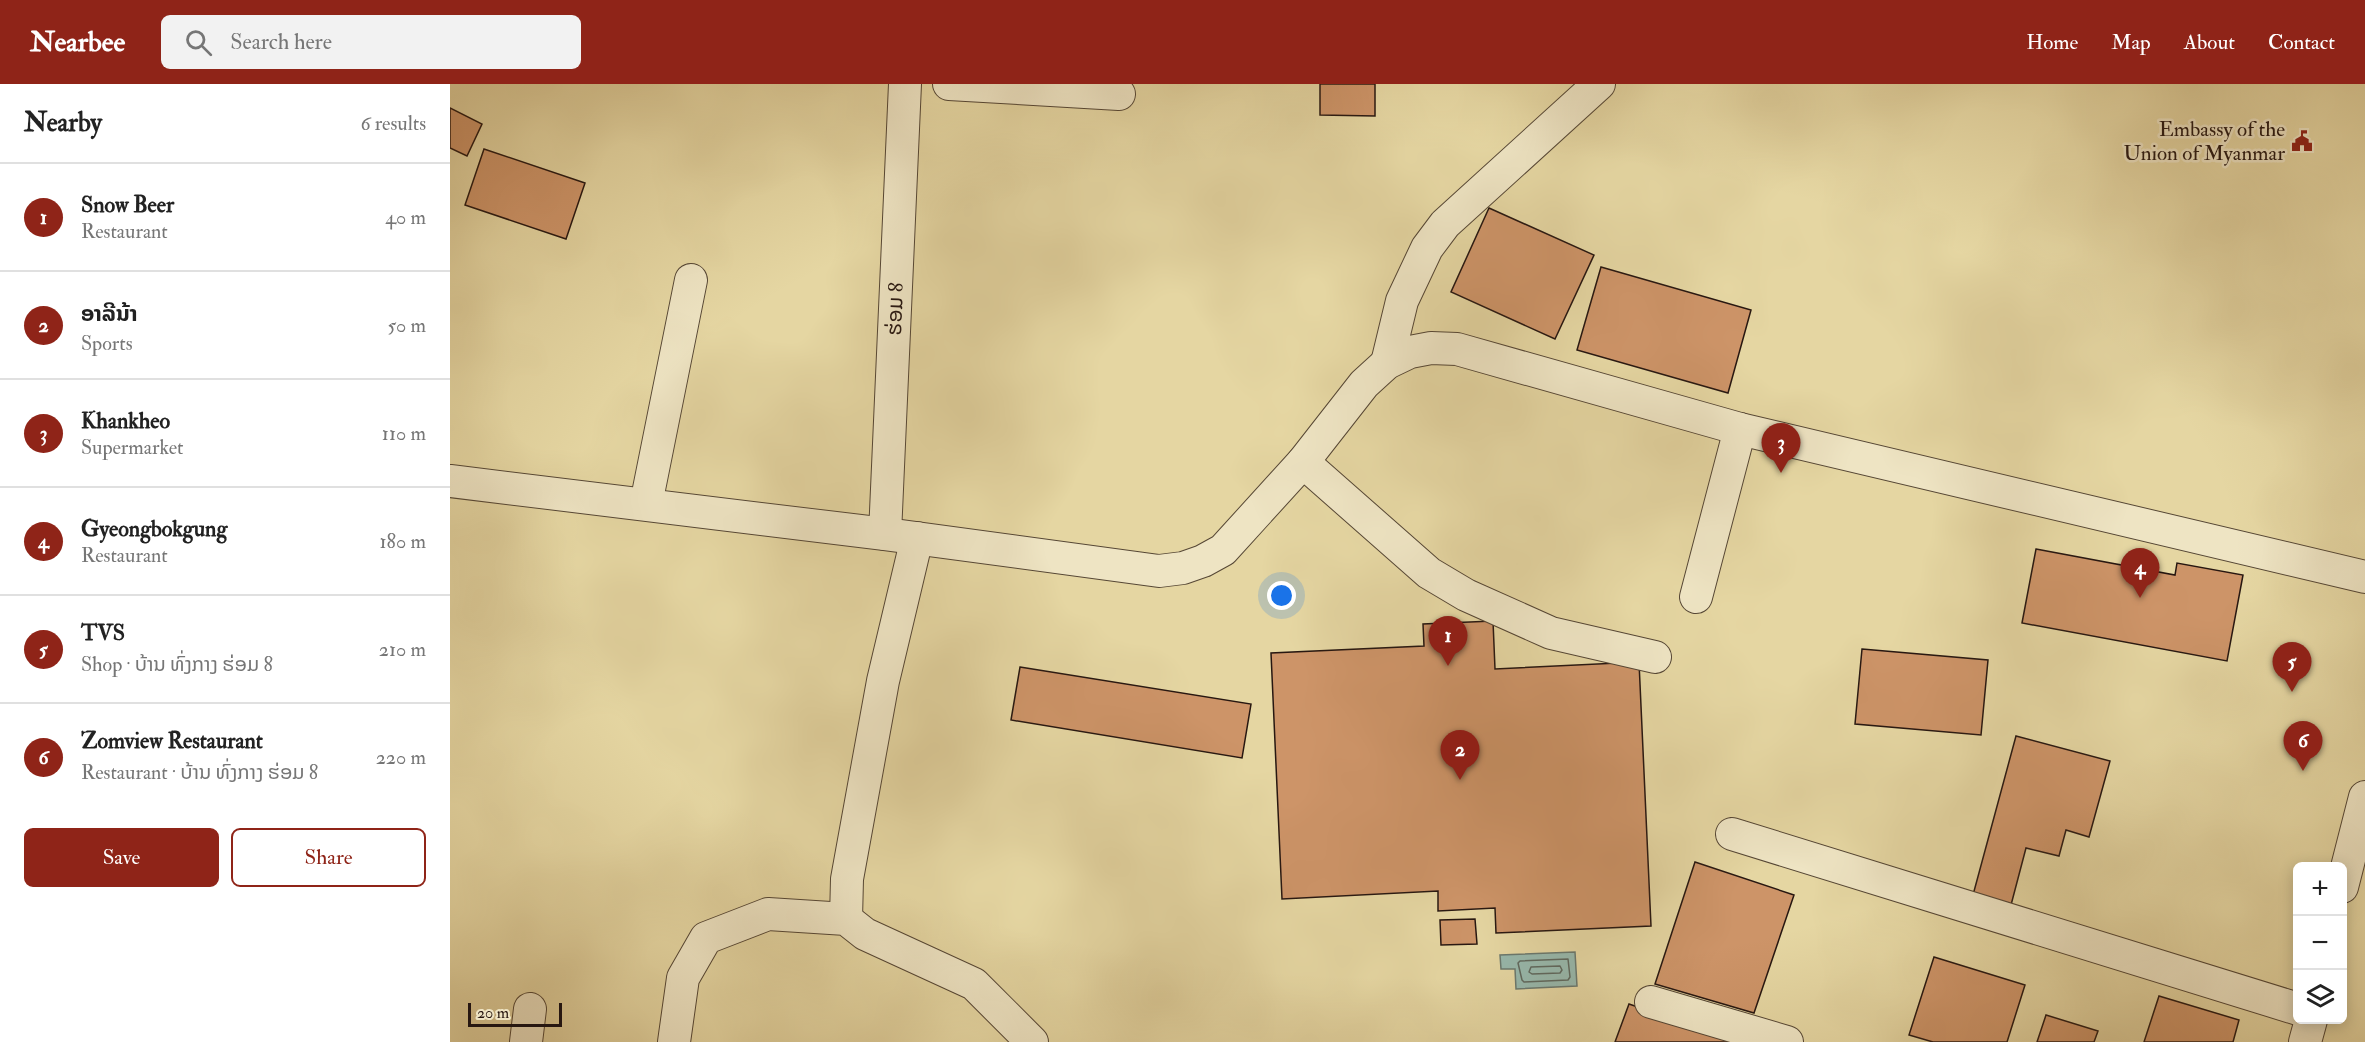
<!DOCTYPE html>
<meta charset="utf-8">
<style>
body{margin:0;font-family:"IM FELL Double Pica","Noto Sans Lao",serif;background:#f2f2f2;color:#222}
.controls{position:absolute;right:18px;bottom:18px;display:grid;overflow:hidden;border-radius:9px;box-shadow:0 3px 15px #0003}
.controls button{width:54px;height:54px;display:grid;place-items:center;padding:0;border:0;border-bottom:2px solid #e0e0e0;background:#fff;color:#222;font:30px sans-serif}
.scale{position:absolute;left:18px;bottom:15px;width:94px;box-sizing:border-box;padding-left:6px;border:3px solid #271711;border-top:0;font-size:16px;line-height:21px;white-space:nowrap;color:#271711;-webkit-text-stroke:4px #eee4c3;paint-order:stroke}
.you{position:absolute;left:832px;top:512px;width:21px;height:21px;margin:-15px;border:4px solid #fff;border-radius:50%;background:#1a73e8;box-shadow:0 0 0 9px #1a73e833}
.badge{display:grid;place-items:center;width:39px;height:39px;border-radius:50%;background:#8f2418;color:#fff;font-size:20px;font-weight:700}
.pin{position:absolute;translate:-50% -50px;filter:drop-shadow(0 2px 3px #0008)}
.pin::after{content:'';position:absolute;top:32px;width:21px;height:18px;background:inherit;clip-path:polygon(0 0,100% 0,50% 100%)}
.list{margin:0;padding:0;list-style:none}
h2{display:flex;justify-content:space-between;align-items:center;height:78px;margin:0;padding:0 24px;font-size:26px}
h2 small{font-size:20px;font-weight:400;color:#767676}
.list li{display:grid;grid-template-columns:39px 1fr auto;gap:18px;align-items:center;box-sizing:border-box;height:108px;padding:0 24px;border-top:2px solid #e0e0e0}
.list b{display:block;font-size:22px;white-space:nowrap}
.list p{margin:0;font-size:20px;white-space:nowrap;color:#767676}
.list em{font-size:20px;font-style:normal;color:#767676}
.actions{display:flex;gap:12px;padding:18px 24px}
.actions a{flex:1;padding:14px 0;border:2px solid #8f2418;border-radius:9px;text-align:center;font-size:21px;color:#8f2418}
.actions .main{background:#8f2418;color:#fff}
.icon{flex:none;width:33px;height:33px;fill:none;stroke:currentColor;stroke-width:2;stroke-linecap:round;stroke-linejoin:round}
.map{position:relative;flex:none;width:1915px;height:958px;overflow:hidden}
header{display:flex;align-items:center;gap:36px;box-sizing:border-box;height:84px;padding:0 30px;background:#8f2418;color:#fff}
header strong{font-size:28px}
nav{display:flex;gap:33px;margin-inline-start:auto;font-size:21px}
.search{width:420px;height:54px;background:#f2f2f2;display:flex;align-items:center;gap:15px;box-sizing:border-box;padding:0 21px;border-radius:9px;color:#767676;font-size:22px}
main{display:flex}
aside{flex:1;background:#fff}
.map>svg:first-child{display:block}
.water{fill:#97b8ac;stroke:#6a786e;stroke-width:1.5}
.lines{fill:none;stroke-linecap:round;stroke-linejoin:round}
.shore{stroke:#5f685e;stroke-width:1.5}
.building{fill:#cd9468;stroke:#271711;stroke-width:1.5}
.minor-casing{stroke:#564735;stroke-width:34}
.minor{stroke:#eee4c3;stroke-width:32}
.labels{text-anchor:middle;stroke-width:5;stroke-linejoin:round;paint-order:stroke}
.poi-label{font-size:21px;fill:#271711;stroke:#eee4c3;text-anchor:end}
.street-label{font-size:21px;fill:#271711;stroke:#eee4c3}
</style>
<header>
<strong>Nearbee</strong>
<div class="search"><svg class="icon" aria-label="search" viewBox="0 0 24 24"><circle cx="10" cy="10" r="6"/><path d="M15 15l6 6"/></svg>Search here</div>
<nav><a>Home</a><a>Map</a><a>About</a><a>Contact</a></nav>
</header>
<main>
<aside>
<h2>Nearby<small>6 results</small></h2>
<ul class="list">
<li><span class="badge">1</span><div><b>Snow Beer</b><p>Restaurant</p></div><em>40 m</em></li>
<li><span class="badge">2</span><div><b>ອາລີນ້າ</b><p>Sports</p></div><em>50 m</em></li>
<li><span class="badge">3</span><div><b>Khankheo</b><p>Supermarket</p></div><em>110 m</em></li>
<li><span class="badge">4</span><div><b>Gyeongbokgung</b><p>Restaurant</p></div><em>180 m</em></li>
<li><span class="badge">5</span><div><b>TVS</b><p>Shop · ບ້ານ ທົ່ງກາງ ຮ່ອມ 8</p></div><em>210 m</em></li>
<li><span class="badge">6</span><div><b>Zomview Restaurant</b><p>Restaurant · ບ້ານ ທົ່ງກາງ ຮ່ອມ 8</p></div><em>220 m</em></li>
</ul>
<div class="actions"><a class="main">Save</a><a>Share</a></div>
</aside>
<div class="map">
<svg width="1915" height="958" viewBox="0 0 1915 958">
<rect width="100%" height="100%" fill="#e5d6a2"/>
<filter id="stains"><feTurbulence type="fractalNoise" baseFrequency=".00333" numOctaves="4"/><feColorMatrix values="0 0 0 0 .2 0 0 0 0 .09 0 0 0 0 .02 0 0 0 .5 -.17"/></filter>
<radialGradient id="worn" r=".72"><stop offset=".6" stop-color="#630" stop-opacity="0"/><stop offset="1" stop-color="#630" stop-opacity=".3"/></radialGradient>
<polygon class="water" points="1125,868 1127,902 1066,905 1065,885 1051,885 1050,871"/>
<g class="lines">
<g class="shore">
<polygon points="1118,875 1120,893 1118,896 1074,898 1072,896 1068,879 1070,877"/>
<polygon points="1110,882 1112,886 1110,889 1082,890 1079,888 1081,883"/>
</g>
</g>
<g class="building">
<polygon points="870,0 925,0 925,32 870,31"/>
<polygon points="0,24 32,40 17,72 0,64"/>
<polygon points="34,65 135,99 116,155 15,121"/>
<polygon points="1039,124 1144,171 1105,255 1001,208"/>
<polygon points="1151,183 1301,226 1278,309 1127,266"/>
<polygon points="1586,465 1725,491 1727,479 1793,491 1777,577 1572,539"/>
<polygon points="1043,537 1045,585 1189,578 1201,842 1046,849 1045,824 988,827 988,807 832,815 821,569 974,562 973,540"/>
<polygon points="1412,565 1538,576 1531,651 1405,640"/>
<polygon points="570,583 801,620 792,674 561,636"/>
<polygon points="1566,652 1660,677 1639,753 1616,746 1609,772 1576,764 1561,821 1523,811"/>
<polygon points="1245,778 1344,811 1304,929 1205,900"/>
<polygon points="1025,835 1027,860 991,861 990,836"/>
<polygon points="1484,873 1575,901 1557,958 1483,958 1459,951"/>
<polygon points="1709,912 1789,936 1783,958 1694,958"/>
<polygon points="1179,920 1284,956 1283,958 1165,958"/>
<polygon points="1596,931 1648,947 1644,958 1587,958"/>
</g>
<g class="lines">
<defs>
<g id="minor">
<polyline points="499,0 669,10"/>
<polyline points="937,279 952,217 977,164 995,140 1149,0"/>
<polyline points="853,378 979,489 1016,511 1101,549 1205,573"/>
<polyline points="0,397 435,450 709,487 733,484 753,477 773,466 853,378 914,300 937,279 960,268 981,264 1007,265 1290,345 1915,493"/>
<polyline points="196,420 241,196"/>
<polyline points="435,450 455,0"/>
<polyline points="1246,513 1290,345"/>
<polyline points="1282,750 1848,925"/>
<polyline points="1892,803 1915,713"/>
<polyline points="396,835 397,795 433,597 467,454"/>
<polyline points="1201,918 1337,958"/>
<polyline points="76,958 80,925"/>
<polyline points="224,958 233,894 256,854 318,830 396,835 415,850 524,900 582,958"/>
<polyline points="1855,958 1861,936"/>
</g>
</defs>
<use href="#minor" class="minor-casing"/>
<use href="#minor" class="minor"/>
</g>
<defs>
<symbol id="civic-bare" viewBox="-9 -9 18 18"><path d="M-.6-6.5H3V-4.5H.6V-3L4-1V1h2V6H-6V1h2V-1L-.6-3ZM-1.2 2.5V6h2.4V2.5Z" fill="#8f2418" stroke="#eee4c3" stroke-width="2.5" paint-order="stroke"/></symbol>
</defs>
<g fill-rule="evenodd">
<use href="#civic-bare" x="1837" y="42" width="30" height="30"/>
</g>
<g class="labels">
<g class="poi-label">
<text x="1835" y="52">Embassy of the<tspan x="1835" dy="24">Union of Myanmar</tspan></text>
</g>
<g class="street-label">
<text transform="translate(445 225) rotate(-88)" y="7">ຮ່ອມ 8</text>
</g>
</g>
<rect width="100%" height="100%" filter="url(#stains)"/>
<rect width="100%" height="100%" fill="url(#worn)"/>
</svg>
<div class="controls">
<button>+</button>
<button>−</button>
<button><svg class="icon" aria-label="layers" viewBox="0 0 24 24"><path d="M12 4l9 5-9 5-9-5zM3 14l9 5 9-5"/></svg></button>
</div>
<div class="scale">20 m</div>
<div class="you"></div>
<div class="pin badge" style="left:998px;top:582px">1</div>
<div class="pin badge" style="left:1010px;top:696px">2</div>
<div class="pin badge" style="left:1331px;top:389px">3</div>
<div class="pin badge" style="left:1690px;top:514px">4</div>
<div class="pin badge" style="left:1842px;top:608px">5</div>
<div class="pin badge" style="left:1853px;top:687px">6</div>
</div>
</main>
